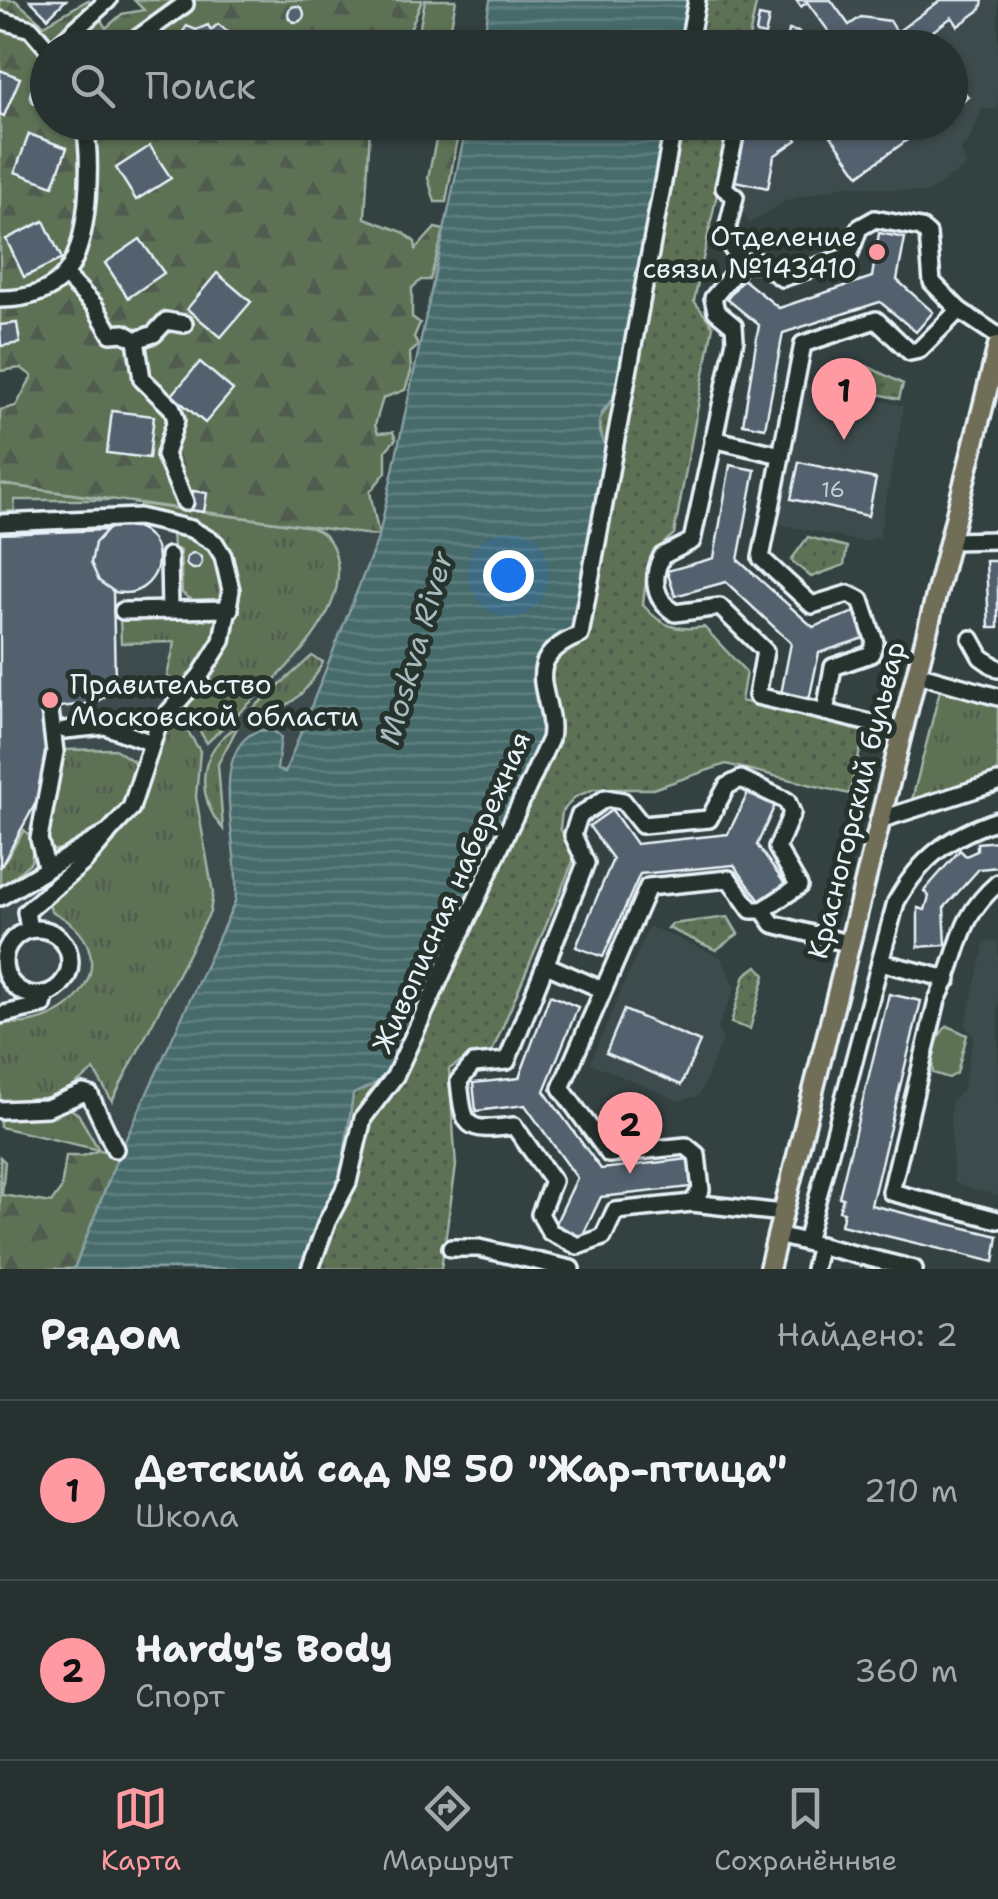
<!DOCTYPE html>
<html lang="ru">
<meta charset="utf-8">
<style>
body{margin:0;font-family:"Shantell Sans",sans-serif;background:#323d3c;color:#f1f3f6}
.you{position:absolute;left:508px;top:575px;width:35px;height:35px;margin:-25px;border:8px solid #fff;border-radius:50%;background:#1a73e8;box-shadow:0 0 0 15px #1a73e833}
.badge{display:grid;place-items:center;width:65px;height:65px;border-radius:50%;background:#ff9aa2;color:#111;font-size:32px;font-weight:700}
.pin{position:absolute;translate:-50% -82px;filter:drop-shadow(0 2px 5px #0008)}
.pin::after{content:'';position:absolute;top:52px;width:35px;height:30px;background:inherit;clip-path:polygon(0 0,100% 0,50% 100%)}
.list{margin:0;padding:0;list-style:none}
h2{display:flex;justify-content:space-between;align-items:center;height:130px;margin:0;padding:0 40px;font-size:42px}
h2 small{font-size:32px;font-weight:400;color:#a4a9ab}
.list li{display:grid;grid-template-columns:65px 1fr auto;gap:30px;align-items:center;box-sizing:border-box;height:180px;padding:0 40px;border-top:2px solid #424c4c}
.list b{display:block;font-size:38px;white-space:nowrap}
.list p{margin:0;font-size:32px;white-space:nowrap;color:#a4a9ab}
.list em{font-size:32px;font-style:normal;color:#a4a9ab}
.icon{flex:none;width:55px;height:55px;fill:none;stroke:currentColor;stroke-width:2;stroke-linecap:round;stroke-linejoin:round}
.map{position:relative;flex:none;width:998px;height:1269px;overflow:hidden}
.search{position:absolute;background:#263130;box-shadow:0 2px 8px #0004;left:30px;right:30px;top:30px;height:110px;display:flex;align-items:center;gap:25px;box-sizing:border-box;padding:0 35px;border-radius:55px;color:#a4a9ab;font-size:38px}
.sheet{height:490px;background:#263130}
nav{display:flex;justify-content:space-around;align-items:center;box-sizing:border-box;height:140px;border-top:2px solid #424c4c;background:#263130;font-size:28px;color:#a4a9ab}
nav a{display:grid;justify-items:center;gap:5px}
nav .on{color:#ff9aa2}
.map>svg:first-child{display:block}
.built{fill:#3c4b4e}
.grass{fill:url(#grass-tufts);stroke:#a2b2a6;stroke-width:2.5}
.forest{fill:url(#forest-firs);stroke:#a2b2a6;stroke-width:2.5}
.park{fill:url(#park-dots);stroke:#a2b2a6;stroke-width:2.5}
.pitch{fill:#5d7255;stroke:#a2b2a6;stroke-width:2.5}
.water{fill:url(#water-rules);stroke:#87a0a3;stroke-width:2.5}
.building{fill:#52616e;stroke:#e8f1f8;stroke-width:2.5}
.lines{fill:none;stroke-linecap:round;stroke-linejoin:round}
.minor-casing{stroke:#e8f1f8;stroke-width:22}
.major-casing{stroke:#e8f1f8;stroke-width:25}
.minor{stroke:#26332d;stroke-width:15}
.major{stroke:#716e59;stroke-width:18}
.poi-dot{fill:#ff9aa2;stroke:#26332d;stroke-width:4}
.labels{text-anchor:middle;stroke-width:10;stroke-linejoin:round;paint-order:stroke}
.number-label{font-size:22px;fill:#c2cdd6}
.poi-label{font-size:28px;fill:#e8f1f8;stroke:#26332d;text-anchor:end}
.street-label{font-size:28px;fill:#e8f1f8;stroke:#26332d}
.water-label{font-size:30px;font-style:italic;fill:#a7bbbf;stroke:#26332d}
</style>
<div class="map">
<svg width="998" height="1269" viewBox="0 0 998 1269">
<defs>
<pattern id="grass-tufts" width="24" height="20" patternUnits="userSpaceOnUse" patternTransform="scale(2.5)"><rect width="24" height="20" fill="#5d7255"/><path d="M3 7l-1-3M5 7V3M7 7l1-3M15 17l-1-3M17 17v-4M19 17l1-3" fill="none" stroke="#505b4f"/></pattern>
<pattern id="forest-firs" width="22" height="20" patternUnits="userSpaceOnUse" patternTransform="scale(2.5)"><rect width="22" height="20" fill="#5d7255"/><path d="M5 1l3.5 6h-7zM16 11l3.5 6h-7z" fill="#505b4f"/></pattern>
<pattern id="park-dots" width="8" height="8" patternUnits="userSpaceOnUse" patternTransform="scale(2.5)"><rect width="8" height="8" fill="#5d7255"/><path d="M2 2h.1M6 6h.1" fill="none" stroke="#505b4f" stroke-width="1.8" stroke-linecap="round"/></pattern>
<pattern id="water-rules" width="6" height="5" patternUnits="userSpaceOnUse" patternTransform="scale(2.5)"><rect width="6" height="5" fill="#466a6a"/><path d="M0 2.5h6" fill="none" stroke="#618080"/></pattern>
</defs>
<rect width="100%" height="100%" fill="#334140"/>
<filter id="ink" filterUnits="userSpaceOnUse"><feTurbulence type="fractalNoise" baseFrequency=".01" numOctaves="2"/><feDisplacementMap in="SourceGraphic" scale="20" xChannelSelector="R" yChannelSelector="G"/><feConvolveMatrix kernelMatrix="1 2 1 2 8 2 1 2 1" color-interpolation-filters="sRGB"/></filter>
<g filter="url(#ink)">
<g class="built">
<polygon points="757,0 998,0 998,110 982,109 968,143 961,149 966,166 928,193 849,185 788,200 750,223 742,212 714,205 732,123 950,122 950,48 747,47"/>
<polygon points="805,384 904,406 879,537 863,542 775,523"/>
<polygon points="0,484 379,536 284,772 277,770 281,737 246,738 231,766 227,782 238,868 235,902 119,1154 0,1127"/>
<polygon points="649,926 721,957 735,988 717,1029 723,1040 699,1096 679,1101 590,1063"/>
<polygon points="998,941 998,1196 954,1183 950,1119 952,1101 962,1091 974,1036 965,1025 985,942"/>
</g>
<g class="grass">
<polygon points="0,484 112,500 15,500 14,511 0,512"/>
<path d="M140 504 306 526C324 531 332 540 336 557 354 626 248 700 207 743L182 702 215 664 227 553 139 510Z"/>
<path d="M172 530C203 539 235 560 223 598L195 602 182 593 180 550 173 549Z"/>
<polygon points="216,615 220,631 206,658 178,687 167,676 175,642 121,643 120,617"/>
<path d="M312 656 323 662C307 693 285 717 248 713Z"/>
<polygon points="940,690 998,705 998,777 911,804"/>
<path d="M174 709 200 751 196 797 213 893 210 912 112 1101 94 1070 61 1096 0 1103V1022C74 1035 134 952 51 911L48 900 88 866 137 812 148 762Z"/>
<path d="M238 726 218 764 223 829C194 796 198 749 238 726Z"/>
<path d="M115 749 133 761C145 800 81 854 47 850 37 821 64 782 64 750Z"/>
<polygon points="24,830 34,840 31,862 0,889 0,868"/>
<polygon points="69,1108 78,1114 99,1150 0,1127 0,1114"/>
</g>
<g class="forest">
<polygon points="0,0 15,0 44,25 88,0 106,28 122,14 144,10 134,0 422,0 403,47 48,48 48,122 460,123 446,202 435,202 428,178 436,140 370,129 365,218 403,232 415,242 416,249 435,228 444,230 430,280 421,280 412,288 412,317 420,323 414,337 418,346 410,353 411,372 405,390 383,398 375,425 378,433 393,432 396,439 386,450 386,472 370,492 379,536 0,484 0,410 16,406 32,376 21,368 0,371"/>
<polygon points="99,1150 119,1154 74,1269 0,1269 0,1157 5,1162 2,1195 51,1203 61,1189 66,1156 83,1156"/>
</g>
<g class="park">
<polygon points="693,0 757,0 747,47 684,48"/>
<path d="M669 123H732L694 301 713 326 674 534C648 555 646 572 643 605 662 627 676 631 704 627L746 672 741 701 865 731 849 794 726 764 653 789H594L575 797 562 812 560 828 575 857 492 1052 467 1058 449 1069 456 1166 441 1269H303L308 1245 341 1177 353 1094 362 1088 440 941 443 914 467 897 537 755 540 711 535 679 603 444 599 420 611 401Z"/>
<polygon points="867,366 903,384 899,399 845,386 848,371"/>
<polygon points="808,537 847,547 844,565 811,577 791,560"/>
<polygon points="728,917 738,934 716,950 668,928 672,924"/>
<polygon points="757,966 765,975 750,1029 731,1023 745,975"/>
</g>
<g class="pitch">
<polygon points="425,0 456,0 447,47 416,47"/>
<path d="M948 1026 967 1035 957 1073 949 1078 933 1073C931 1060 937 1032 948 1026Z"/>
</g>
<g class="water">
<polygon points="490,0 693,0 684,47 482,48"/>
<path d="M467 123H669L616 397C597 411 593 431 608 449L572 634 537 669 535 679 536 701 548 723 537 755 466 897C445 904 433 924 443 945L385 1079 353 1094 341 1177 308 1245 303 1269H74L119 1154 235 902C243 858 206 759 253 733 263 728 273 729 281 737L277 770 285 772 379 536Z"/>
</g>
<g class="building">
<polygon points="30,0 66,0 48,18"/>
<polygon points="796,0 831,0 849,25 861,17 890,21 897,32 941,0 983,0 981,9 958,26 952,17 925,37 933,48 819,48 833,37 807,2 801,7"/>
<circle cx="296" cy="14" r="8"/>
<polygon points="759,16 769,18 765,35 756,33"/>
<polygon points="218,24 228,32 221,43 211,38 212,45 200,47 198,39 190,45 179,37 187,26 196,30 208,25 211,30"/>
<polygon points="789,30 799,32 796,48 786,48"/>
<polygon points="0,70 20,78 4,116 0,114"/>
<polygon points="950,72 968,97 950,109"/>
<polygon points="771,122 806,122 792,133 797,140 774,156 768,188 735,181 746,127 761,130"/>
<polygon points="821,122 932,122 859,175"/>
<polygon points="29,134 67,148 53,186 15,172"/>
<polygon points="150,146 171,178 136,200 116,168"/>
<polygon points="44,221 62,259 24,277 6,239"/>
<polygon points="879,233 905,238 897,280 933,312 916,332 880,302 783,333 765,428 743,424 759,325 727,299 743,279 779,308 872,277"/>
<polygon points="140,239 164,273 128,298 105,263"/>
<polygon points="217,273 251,302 221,337 187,309"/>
<polygon points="17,323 20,343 1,346 0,325"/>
<polygon points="200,362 233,390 205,423 172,395"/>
<polygon points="112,411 154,416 149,458 107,453"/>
<polygon points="799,462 876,479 868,516 791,499"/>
<polygon points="730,465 755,470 738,560 813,627 855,612 864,638 819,653 809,700 781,694 791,643 726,582 675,596 667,571 714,558"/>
<polygon points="193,491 207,493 204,512 191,510"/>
<circle cx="124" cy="559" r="34"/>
<polygon points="107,530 95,543 91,563 99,581 113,591 115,679 104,697 94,703 43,709 49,747 39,797 0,868 0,534"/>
<circle cx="194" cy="561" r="8"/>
<polygon points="986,561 998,561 998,628 989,628"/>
<polygon points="748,793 775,805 757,845 785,884 760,901 734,865 640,874 603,957 576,947 613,859 589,826 612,810 636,844 728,834"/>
<polygon points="998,841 998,867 979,869 944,908 946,945 918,947 918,908 925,910 929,896 924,891 960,850 966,856 977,851 977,843"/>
<polygon points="889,994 921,1001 871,1205 998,1236 994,1262 841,1225 844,1212 839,1211 843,1198 839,1197"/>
<polygon points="550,995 578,1007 544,1091 601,1169 689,1159 691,1187 601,1197 581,1239 554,1227 577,1178 525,1105 476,1111 473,1083 519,1078"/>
<polygon points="624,1010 700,1042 681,1085 606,1053"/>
<polygon points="622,1094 641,1101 634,1119 615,1111"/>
</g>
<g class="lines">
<defs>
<g id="minor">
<polyline points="0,20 31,29 48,49"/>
<polyline points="55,48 108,0"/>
<polyline points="124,48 185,4"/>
<polyline points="688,48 697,0"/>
<polyline points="40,95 48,79"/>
<polyline points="738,122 724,188 735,197 725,238 742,263"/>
<polyline points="65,275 94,305 111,334 124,333 136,340 142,379 172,408 176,420 165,455 185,502"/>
<path d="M0 299C68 299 81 260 87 201 89 175 90 148 84 122"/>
<polyline points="136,340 154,334 166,321 184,324"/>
<polyline points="713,439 781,455"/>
<polyline points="0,523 139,517 191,529 215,543 223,556 231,590 222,641 200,676 158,725 131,808 109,832 0,897"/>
<polyline points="949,541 998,540"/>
<polyline points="169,556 170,610"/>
<polyline points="123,611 230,609"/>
<polyline points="971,639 981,657 998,669"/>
<polyline points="917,674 998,697"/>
<path d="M825 712 757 696 765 651 720 607 675 613C654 600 651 578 662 556L692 541 735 340 734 326 716 311 713 298 742 263 759 262 782 278 849 256 859 228 875 219 921 228 928 234 932 282 959 310"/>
<polyline points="65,730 105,726 149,742"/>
<polyline points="902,731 825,712 833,667 871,654 875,642 861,600 848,594 812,605 761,558 803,344 876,320 910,352 919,350 959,310 998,336"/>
<polyline points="879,820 998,782"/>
<polyline points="46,866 39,839 55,752 50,710"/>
<path d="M998 883C954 921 962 952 937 1000L891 1192 998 1220"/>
<circle cx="37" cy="962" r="33"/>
<polyline points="29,929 26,912 84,862 107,835"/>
<polyline points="880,962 948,979"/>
<polyline points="546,965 601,989"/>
<polyline points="0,1015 43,1005 46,994"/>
<polyline points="0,1110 47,1108 83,1093 90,1095 115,1149"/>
<polyline points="692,1203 701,1190 697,1155 686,1146 609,1154 561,1088 648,887 729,879 751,910 763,910"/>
<path d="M783 1213 692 1203 615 1211 603 1237 578 1246 550 1232 540 1214 553 1181 514 1126C465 1132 464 1129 459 1081L473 1064 507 1061 586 863 573 835 579 816 606 798 623 801 642 825 709 819 727 786 741 779 787 801 792 813 777 848 799 886 763 910 773 924 847 943"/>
<polyline points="777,1235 914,1269"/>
<path d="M806 1242 896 902C921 857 950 836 998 820"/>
<polyline points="451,1248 479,1248 571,1269"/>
<path d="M310 1269 327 1222 348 1182 363 1118 395 1076 550 739C558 699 513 661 580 635L674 122"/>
<polyline points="814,1269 820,1245"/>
</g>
<polyline id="major" points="769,1269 998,346"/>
</defs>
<use href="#minor" class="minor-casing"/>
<use href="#major" class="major-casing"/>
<use href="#minor" class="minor"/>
<use href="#major" class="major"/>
</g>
</g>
<g class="poi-dot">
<circle cx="877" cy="252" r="10"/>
<circle cx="50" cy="700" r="10"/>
</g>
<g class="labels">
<g class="number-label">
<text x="833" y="497">16</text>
</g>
<g class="poi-label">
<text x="857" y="246">Отделение<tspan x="857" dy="32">связи №143410</tspan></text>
<text x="70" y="694" text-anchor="start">Правительство<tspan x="70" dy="32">Московской области</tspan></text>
</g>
<g class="street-label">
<text transform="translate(856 800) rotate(-76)" y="10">Красногорский бульвар</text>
<text transform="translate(451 892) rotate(-66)" y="10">Живописная набережная</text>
</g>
<g class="water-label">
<text transform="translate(416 648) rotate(-74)" y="10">Moskva River</text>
</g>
</g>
</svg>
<div class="you"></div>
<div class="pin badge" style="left:844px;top:440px">1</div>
<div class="pin badge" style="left:630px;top:1174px">2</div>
<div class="search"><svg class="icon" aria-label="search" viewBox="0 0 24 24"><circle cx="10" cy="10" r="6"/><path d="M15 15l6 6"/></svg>Поиск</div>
</div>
<section class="sheet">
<h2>Рядом<small>Найдено: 2</small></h2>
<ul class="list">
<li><span class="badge">1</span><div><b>Детский сад № 50 &quot;Жар-птица&quot;</b><p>Школа</p></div><em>210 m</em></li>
<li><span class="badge">2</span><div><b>Hardy's Body</b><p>Спорт</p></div><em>360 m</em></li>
</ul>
</section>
<nav>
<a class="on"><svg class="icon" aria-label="map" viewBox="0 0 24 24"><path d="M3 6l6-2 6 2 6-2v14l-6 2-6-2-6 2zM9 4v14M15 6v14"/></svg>Карта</a>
<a><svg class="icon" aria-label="directions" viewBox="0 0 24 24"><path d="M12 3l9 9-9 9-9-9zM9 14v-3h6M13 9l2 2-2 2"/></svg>Маршрут</a>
<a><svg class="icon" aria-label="saved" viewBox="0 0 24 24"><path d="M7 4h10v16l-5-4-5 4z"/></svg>Сохранённые</a>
</nav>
